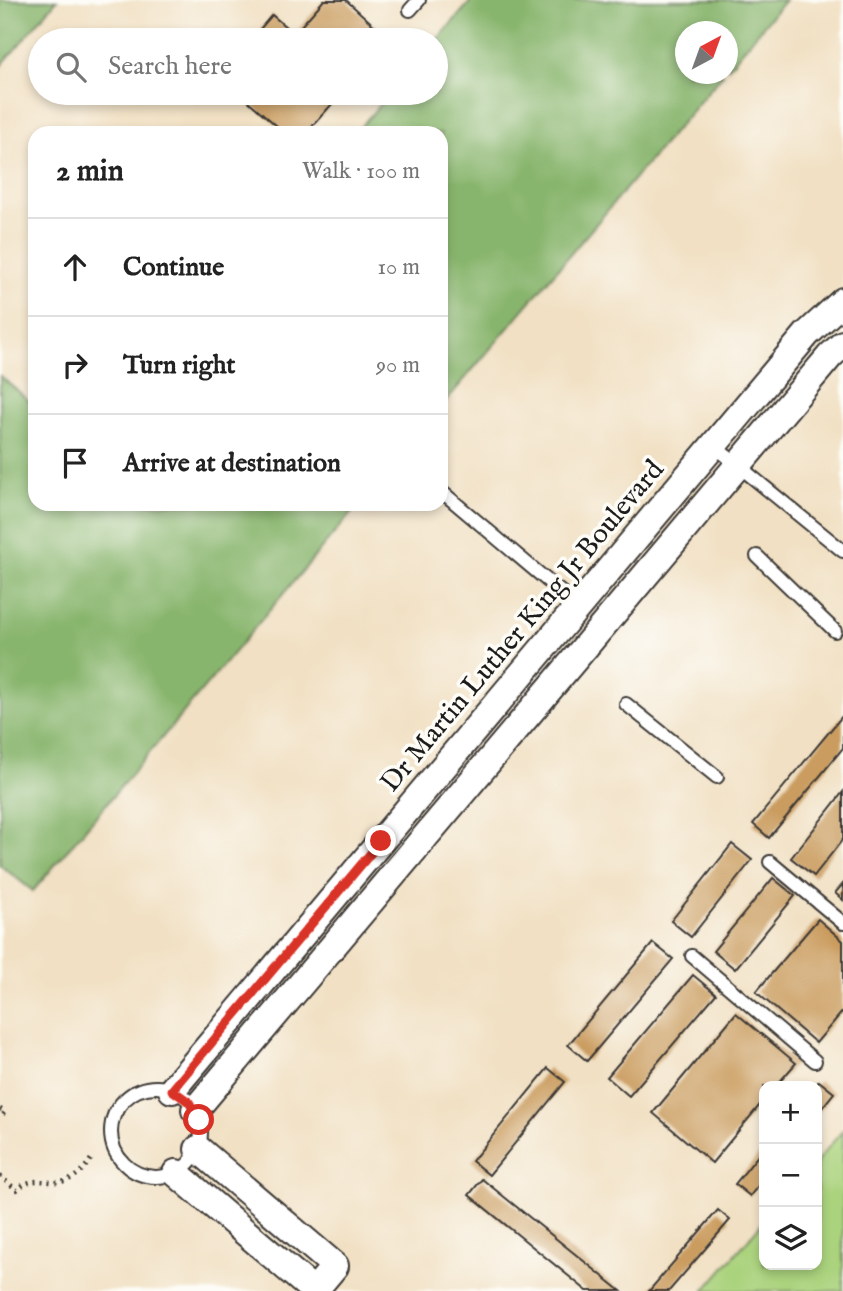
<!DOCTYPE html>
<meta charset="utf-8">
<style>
body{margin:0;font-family:"IM FELL English",serif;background:#f6f6f6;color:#222}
.controls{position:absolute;right:21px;bottom:21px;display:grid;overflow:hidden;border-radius:14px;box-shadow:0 4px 10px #0003}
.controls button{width:63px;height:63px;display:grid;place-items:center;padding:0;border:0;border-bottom:2px solid #e0e0e0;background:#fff;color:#222;font:35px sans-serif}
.compass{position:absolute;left:675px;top:21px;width:63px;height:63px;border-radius:50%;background:#fff;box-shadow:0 4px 10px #0003;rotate:41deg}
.stop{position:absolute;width:21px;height:21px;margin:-16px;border:5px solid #d93025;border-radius:50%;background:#fff}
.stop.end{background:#d93025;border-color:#fff;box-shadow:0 2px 7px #0008}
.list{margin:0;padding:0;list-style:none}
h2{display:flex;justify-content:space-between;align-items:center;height:91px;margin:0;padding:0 28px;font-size:30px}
h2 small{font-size:23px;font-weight:400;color:#767676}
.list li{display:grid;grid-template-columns:46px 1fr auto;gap:21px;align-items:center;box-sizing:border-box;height:98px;padding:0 28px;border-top:2px solid #e0e0e0}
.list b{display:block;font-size:26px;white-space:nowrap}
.list em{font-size:23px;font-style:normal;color:#767676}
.icon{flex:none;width:38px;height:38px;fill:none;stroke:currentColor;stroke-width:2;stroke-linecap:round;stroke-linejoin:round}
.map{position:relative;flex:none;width:843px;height:1291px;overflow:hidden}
.search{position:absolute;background:#fff;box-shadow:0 4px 10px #0003;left:28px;top:28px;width:420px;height:77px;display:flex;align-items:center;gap:18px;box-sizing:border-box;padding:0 24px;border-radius:38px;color:#767676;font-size:26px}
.panel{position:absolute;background:#fff;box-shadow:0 4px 10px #0003;left:28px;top:126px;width:420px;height:385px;border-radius:21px}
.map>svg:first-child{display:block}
.green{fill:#abd37e;stroke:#64784d;stroke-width:2}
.forest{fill:#88b56d;stroke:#526844;stroke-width:2}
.building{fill:#ca9c5f}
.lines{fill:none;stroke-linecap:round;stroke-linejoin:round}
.service-casing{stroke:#3c3935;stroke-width:16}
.minor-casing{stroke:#3c3935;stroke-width:30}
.path{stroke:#3c3935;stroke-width:4.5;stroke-dasharray:2 5;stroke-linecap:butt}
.service{stroke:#fff;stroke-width:12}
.minor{stroke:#fff;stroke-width:26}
.route{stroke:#d93025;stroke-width:9}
.labels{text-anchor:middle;stroke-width:7;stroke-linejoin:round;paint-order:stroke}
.street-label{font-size:28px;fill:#1c1c1c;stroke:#fdfcf7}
</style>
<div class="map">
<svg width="843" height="1291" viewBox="0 0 843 1291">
<rect width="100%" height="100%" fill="#fdfcf7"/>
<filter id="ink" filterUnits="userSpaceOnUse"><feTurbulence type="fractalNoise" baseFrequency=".0143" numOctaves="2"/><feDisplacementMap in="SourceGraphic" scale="14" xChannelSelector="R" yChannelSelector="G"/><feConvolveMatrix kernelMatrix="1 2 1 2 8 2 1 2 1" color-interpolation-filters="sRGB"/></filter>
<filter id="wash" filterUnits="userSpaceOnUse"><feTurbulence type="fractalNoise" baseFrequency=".00686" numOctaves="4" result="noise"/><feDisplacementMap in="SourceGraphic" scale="28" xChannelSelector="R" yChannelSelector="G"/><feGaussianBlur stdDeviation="1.57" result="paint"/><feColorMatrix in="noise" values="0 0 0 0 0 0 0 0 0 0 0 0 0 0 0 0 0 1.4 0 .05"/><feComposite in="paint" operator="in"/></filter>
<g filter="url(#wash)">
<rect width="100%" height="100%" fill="#f1e0c3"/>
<polygon class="green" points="843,1130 843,1291 704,1291 764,1221 764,1265 817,1265 817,1161"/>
<g class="forest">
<polygon points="0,0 57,0 0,67"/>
<polygon points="472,0 785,0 728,68 728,32 686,32 686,74 723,74 441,407 441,133 355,133 390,93 436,93 436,41"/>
<polygon points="0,376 35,406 35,504 359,504 33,891 0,865"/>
</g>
<g id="blocks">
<g class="building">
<polygon points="324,0 346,0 390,40 272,40 260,29 272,15 294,34"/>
<polygon points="239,93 342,93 306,133 285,133"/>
<polygon points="843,715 843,748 769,838 753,824"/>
<polygon points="843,792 843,839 814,876 791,858"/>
<polygon points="732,844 752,860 691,937 671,921"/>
<polygon points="773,878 795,896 735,969 713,951"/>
<polygon points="843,884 843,900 835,893"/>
<polygon points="818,919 843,941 843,1011 816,1043 756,992"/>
<polygon points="653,943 673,959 587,1061 568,1045"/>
<polygon points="693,975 716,994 629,1096 607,1077"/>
<polygon points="736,1013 796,1063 776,1086 764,1086 764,1100 712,1163 653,1113"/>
<polygon points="548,1068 565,1082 489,1175 472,1161"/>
<polygon points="819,1081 834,1093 817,1114 815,1086"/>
<polygon points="764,1148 764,1179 750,1196 735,1184"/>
<polygon points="482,1179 621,1291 587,1291 469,1195"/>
<polygon points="718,1210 730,1220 669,1291 649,1291"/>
</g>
</g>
</g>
<g filter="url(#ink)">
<use href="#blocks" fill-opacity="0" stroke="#3c3935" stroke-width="2"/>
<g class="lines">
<defs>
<g id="service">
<polyline points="410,10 419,0"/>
<polyline points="713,445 843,551"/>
<polyline points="441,491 568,598"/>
<polyline points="757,556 835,631"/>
<polyline points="626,704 717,777"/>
<polyline points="770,862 843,923"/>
<polyline points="692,956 815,1061"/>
<circle cx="156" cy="1132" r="45"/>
</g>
<g id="minor">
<polyline points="172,1090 807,334 843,301"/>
<polyline points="195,1110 830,356 843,344"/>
<polyline points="176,1173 314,1291 335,1266 198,1149"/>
</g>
</defs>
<use href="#service" class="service-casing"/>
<use href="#minor" class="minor-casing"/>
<g class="path">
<polyline points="0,1109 5,1112 0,1118"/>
<path d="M0 1176 17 1190C41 1166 61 1203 91 1159"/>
</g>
<use href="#service" class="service"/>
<use href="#minor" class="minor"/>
</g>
</g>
<g class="lines" filter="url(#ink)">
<polyline class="route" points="199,1120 189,1102 172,1090 381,841"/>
</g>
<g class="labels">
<g class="street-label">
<text transform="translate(521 625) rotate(-50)" y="10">Dr Martin Luther King Jr Boulevard</text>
</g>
</g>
</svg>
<div class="controls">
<button>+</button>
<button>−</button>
<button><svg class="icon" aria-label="layers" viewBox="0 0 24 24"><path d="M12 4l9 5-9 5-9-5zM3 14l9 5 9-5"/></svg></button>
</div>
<svg class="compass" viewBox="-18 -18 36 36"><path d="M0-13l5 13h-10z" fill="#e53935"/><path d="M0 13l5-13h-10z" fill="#767676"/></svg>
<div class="stop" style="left:199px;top:1120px"></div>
<div class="stop end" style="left:381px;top:841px"></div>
<div class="search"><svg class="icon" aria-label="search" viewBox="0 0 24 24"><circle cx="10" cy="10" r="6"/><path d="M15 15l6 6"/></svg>Search here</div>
<section class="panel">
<h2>2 min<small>Walk · 100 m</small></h2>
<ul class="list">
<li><svg class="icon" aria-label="ahead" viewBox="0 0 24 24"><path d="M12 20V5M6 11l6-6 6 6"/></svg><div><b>Continue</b></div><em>10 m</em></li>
<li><svg class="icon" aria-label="right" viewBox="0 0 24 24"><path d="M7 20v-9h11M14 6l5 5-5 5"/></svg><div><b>Turn right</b></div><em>90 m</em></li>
<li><svg class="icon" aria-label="arrive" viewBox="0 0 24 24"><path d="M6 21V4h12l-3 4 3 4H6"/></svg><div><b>Arrive at destination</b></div></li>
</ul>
</section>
</div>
